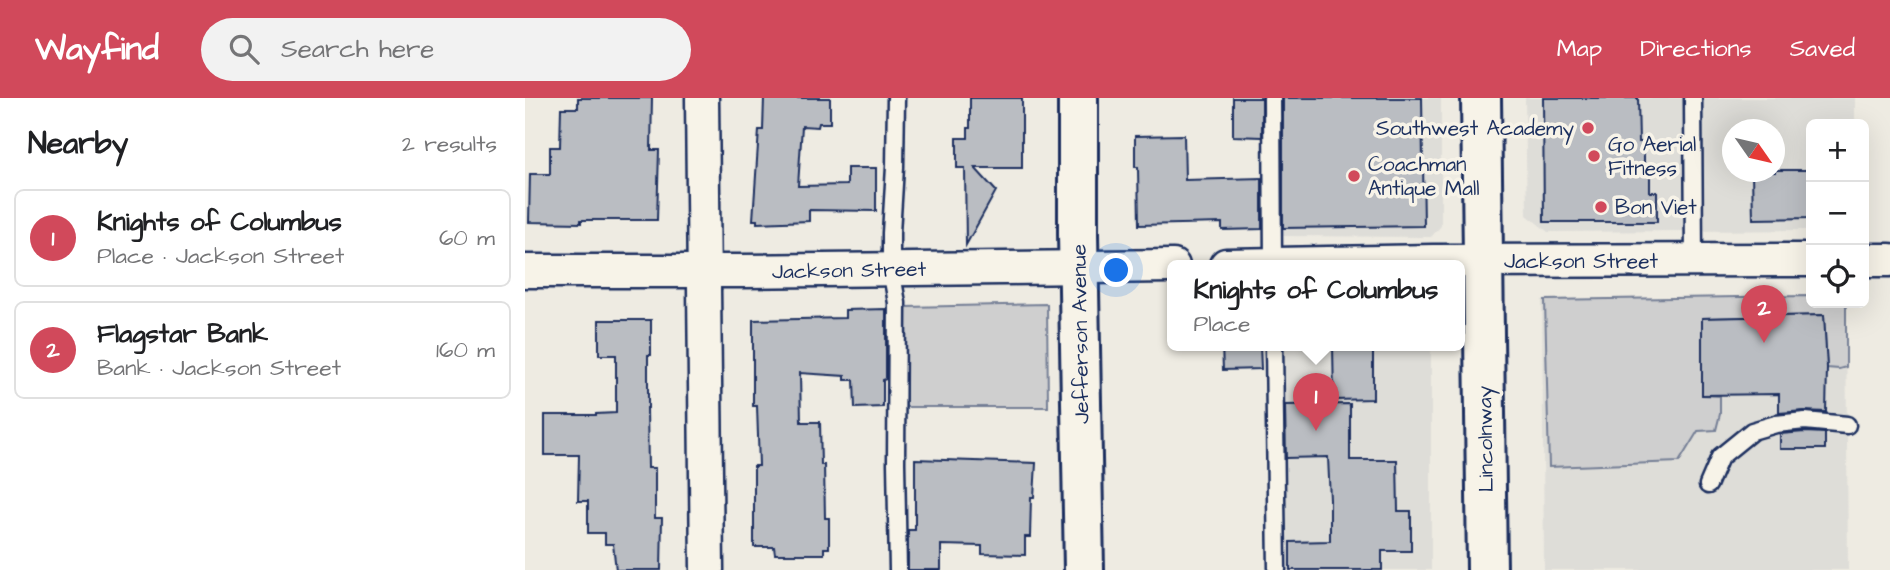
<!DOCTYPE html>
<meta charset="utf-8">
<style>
body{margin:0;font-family:"Architects Daughter",sans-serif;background:#f2f2f2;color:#202124}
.controls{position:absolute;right:21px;top:21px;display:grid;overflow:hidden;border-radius:10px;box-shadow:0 7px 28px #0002}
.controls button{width:63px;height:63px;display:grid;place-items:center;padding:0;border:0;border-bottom:2px solid #e0e0e0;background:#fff;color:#202124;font:35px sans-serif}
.compass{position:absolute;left:1197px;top:21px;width:63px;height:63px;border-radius:50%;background:#fff;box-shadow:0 7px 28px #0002;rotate:124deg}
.you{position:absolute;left:592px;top:173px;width:24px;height:24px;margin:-18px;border:5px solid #fff;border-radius:50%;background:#1a73e8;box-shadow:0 0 0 10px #1a73e833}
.badge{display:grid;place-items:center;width:46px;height:46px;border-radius:50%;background:#d1495b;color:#fff;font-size:23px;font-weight:700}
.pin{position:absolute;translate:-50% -58px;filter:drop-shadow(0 2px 4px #0008)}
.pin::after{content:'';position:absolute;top:37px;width:24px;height:21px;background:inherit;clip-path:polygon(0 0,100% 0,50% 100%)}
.popup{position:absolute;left:642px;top:162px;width:298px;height:91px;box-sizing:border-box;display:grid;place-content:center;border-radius:10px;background:#fff;filter:drop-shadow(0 2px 5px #0005);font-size:23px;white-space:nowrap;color:#757577}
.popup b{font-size:26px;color:#202124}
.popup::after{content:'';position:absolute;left:50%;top:100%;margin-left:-14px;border:14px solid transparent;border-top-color:#fff}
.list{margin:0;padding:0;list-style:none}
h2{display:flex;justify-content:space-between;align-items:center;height:91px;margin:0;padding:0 28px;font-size:30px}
h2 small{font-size:23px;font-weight:400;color:#757577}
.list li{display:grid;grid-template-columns:46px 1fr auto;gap:21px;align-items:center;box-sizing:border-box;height:98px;margin:0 14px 14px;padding:0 14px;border:2px solid #e0e0e0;border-radius:10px}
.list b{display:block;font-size:26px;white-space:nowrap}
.list p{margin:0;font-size:23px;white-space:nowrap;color:#757577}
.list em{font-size:23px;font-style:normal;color:#757577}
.icon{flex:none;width:38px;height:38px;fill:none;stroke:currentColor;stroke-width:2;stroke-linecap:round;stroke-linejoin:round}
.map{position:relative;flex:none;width:1365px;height:472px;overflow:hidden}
header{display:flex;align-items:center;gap:42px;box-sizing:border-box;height:98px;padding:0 35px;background:#d1495b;color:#fff}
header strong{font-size:33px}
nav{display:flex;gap:38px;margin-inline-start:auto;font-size:24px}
.search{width:490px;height:63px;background:#f2f2f2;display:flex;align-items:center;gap:18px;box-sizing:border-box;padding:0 24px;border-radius:38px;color:#757577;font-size:26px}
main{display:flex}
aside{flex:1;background:#fff}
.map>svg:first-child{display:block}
.built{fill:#deddd8;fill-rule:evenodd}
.green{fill:#cfcfcf;stroke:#757f96;stroke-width:2}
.building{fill:#babdc2;stroke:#1b2f5e;stroke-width:2}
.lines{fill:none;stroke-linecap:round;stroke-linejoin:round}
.service-casing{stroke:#1b2f5e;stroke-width:21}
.minor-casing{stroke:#1b2f5e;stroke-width:37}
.tertiary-casing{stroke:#1b2f5e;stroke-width:44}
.primary-casing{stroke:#1b2f5e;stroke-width:44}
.service{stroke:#f7f3e8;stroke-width:16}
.minor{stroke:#f7f3e8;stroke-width:32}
.tertiary{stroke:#f7f3e8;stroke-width:38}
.primary{stroke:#f7f3e8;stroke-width:38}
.poi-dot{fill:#d1495b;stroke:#f7f3e8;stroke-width:2.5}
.labels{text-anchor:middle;stroke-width:7;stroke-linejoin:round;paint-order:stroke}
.poi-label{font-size:21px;fill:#1b2f5e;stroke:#f7f3e8;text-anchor:start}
.street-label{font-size:21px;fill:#1b2f5e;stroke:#f7f3e8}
</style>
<header>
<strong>Wayfind</strong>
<div class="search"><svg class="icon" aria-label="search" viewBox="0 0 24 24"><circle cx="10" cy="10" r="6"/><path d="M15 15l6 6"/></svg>Search here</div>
<nav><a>Map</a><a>Directions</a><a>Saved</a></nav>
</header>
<main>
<aside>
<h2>Nearby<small>2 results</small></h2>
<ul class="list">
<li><span class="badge">1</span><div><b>Knights of Columbus</b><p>Place · Jackson Street</p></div><em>60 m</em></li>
<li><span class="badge">2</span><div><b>Flagstar Bank</b><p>Bank · Jackson Street</p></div><em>160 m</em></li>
</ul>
</aside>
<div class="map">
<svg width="1365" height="472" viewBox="0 0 1365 472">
<rect width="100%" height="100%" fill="#eeebe2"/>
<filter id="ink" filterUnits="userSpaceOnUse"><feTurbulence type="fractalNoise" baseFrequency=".0143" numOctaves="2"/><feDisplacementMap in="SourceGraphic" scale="14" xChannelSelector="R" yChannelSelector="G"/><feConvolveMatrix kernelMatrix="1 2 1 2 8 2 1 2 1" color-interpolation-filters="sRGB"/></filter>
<g filter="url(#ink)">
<g class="built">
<polygon points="756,0 916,0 916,128 906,139 756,138"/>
<path d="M1000 0H1330V26H1286V132L1023 134 1002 117ZM1208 32H1250V74H1208Z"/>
<polygon points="1286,200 1286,205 1321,205 1323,472 1019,472 1017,202"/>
<polygon points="755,247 906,247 906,472 761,472"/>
</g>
<g class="green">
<polygon points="1286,198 1286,205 1321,205 1321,269 1314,271 1302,270 1299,217 1177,220 1177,297 1195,298 1195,316 1191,332 1173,333 1154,364 1024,369 1020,202"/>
<polygon points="522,206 523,309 381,309 381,209"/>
</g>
<g class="building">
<polygon points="53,0 127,0 126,52 134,52 132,122 56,122 56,125 4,124 5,76 25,76 25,49 35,49 36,10 53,10"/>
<polygon points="239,0 305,0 305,25 294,25 293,29 277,28 273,88 322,87 322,70 351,70 351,113 284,112 284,123 232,125 232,122 228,122 234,32 238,32"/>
<polygon points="445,0 497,0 497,70 450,70 471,93 441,147 440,70 432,70 432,40 443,40 443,30 445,30"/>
<polygon points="708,0 737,0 737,39 708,38"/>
<polygon points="758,0 897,0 899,128 758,130"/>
<polygon points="1018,0 1113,0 1114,44 1119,44 1119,72 1125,71 1125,94 1132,94 1132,124 1019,124"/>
<polygon points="659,37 660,82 737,80 737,131 697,132 697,125 614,127 613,69 610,69 610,38"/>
<polygon points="1250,72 1286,72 1286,120 1228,121 1227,74 1250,74"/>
<polygon points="361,211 361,281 358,282 358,309 330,310 329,282 320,282 320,278 275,275 276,324 295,324 296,367 299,367 300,420 304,420 304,450 299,450 299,456 250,456 249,449 229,449 229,368 234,368 232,308 228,308 228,222 320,220 320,212"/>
<polygon points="1299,217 1302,270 1301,314 1279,313 1254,315 1254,296 1177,297 1177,220"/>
<polygon points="74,222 126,222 126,257 123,257 123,310 122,310 123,370 130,370 130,420 137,420 136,472 91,472 88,446 80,446 80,435 63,435 63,403 53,403 54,357 20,357 20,317 71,317 71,316 91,315 91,257 74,257"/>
<polygon points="697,247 735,247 736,271 698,272"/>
<polygon points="808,247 848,247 848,301 809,302"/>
<polygon points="825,306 825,362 872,362 873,413 886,413 886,453 857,453 857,472 765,472 765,444 805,443 805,402 803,359 761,360 760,307"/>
<polygon points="1280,334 1300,335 1300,351 1255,351 1255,336"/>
<polygon points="390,361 511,365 509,399 506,399 505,439 500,439 500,457 457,456 457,448 416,447 416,472 383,472 383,432 390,432"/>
</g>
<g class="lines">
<defs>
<g id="service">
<polyline points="371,0 370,69 366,135 366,171 372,205 371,365 373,472"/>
<polyline points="747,0 748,167"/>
<polyline points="1168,0 1169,163"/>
<polyline points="749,247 752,472"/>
<polyline points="1183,387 1195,359 1227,333 1251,326 1280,323 1322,327"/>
</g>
<g id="minor">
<polyline points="177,0 182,472"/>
<polyline points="1339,162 1365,162"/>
<polyline points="701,167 908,163 1286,162"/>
<polyline points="0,173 216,173 648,168"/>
</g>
<polyline id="tertiary" points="553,0 553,136 559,472"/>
<polyline id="primary" points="956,0 962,472"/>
</defs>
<use href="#service" class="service-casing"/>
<use href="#minor" class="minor-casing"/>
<use href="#tertiary" class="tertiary-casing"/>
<use href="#primary" class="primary-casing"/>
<use href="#service" class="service"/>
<use href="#minor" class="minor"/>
<use href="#tertiary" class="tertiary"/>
<use href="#primary" class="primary"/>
</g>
</g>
<g class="poi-dot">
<circle cx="1063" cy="30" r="7"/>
<circle cx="1069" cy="58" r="7"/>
<circle cx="829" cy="78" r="7"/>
<circle cx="1076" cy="109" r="7"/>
</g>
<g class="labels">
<g class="poi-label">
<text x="1049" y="37" text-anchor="end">Southwest Academy</text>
<text x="1083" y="53">Go Aerial<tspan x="1083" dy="24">Fitness</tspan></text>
<text x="843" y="73">Coachman<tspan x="843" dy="24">Antique Mall</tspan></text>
<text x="1090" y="116">Bon Viet</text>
</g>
<g class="street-label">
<text x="1056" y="170">Jackson Street</text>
<text transform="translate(324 172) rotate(-1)" y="7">Jackson Street</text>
<text transform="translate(555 236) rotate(-91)" y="7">Jefferson Avenue</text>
<text transform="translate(960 341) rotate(-91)" y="7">Lincolnway</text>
</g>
</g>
</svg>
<div class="controls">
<button>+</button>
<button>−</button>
<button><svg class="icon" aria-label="locate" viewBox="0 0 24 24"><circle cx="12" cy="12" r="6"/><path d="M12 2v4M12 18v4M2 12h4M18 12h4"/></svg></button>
</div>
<svg class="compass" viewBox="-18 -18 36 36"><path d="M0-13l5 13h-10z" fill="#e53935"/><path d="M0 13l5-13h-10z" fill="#757577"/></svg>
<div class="you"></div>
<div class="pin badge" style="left:791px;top:333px">1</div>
<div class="popup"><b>Knights of Columbus</b>Place</div>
<div class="pin badge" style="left:1239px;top:245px">2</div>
</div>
</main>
